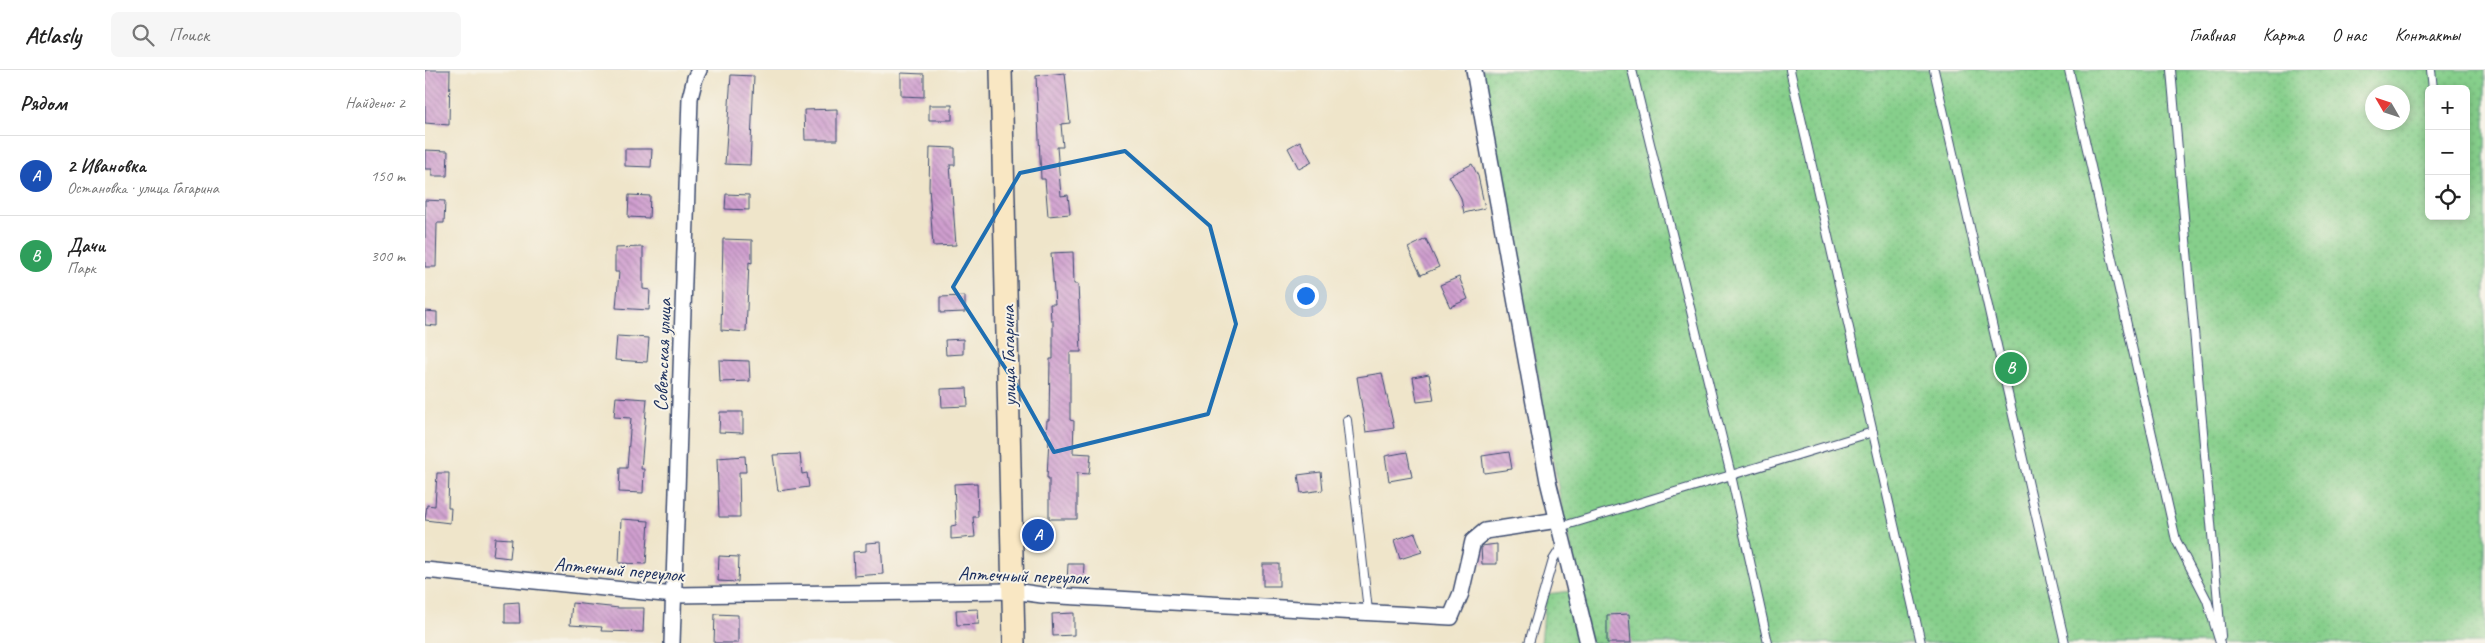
<!DOCTYPE html>
<html lang="ru">
<meta charset="utf-8">
<style>
body{margin:0;font-family:Caveat,sans-serif;background:#f6f6f6;color:#222}
.controls{position:absolute;right:15px;top:15px;display:grid;overflow:hidden;border-radius:8px;box-shadow:0 2px 8px #0003}
.controls button{width:45px;height:45px;display:grid;place-items:center;padding:0;border:0;border-bottom:1px solid #e0e0e0;background:#fff;color:#222;font:25px sans-serif}
.compass{position:absolute;left:1940px;top:15px;width:45px;height:45px;border-radius:50%;background:#fff;box-shadow:0 2px 8px #0003;rotate:309deg}
.you{position:absolute;left:880px;top:225px;width:18px;height:18px;margin:-12px;border:4px solid #fff;border-radius:50%;background:#1a73e8;box-shadow:0 0 0 8px #1a73e833}
.badge{display:grid;place-items:center;width:32px;height:32px;border-radius:50%;background:#1f6fb2;color:#fff;font-size:16px;font-weight:700}
.pin{position:absolute;translate:-50% -50%;border:2px solid #fff;box-shadow:0 1px 5px #0006}
.list{margin:0;padding:0;list-style:none}
h2{display:flex;justify-content:space-between;align-items:center;height:65px;margin:0;padding:0 20px;font-size:21px}
h2 small{font-size:16px;font-weight:400;color:#767676}
.list li{display:grid;grid-template-columns:32px 1fr auto;gap:15px;align-items:center;box-sizing:border-box;height:80px;padding:0 20px;border-top:1px solid #e0e0e0}
.list b{display:block;font-size:19px;white-space:nowrap}
.list p{margin:0;font-size:16px;white-space:nowrap;color:#767676}
.list em{font-size:16px;font-style:normal;color:#767676}
.icon{flex:none;width:28px;height:28px;fill:none;stroke:currentColor;stroke-width:2;stroke-linecap:round;stroke-linejoin:round}
.map{position:relative;flex:none;width:2060px;height:573px;overflow:hidden}
header{display:flex;align-items:center;gap:30px;box-sizing:border-box;height:70px;padding:0 25px;background:#fff;border-bottom:1px solid #e0e0e0}
header strong{font-size:24px}
nav{display:flex;gap:28px;margin-inline-start:auto;font-size:18px}
.search{width:350px;height:45px;background:#f6f6f6;display:flex;align-items:center;gap:12px;box-sizing:border-box;padding:0 18px;border-radius:8px;color:#767676;font-size:19px}
main{display:flex}
aside{flex:1;background:#fff}
.map>svg:first-child{display:block}
.garden{fill:url(#garden-dots);stroke:#507f74;fill-rule:evenodd}
.building{fill:url(#building-back-hatch)}
.lines{fill:none;stroke-linecap:round;stroke-linejoin:round}
.lane-casing{stroke:#3b4a6e;stroke-width:10}
.street-casing{stroke:#3b4a6e;stroke-width:18}
.secondary-casing{stroke:#3b4a6e;stroke-width:24}
.lane{stroke:#fff;stroke-width:8}
.street{stroke:#fff;stroke-width:15}
.secondary{stroke:#f9e7c3;stroke-width:21}
.marked{fill:none;stroke:#1f6fb2;stroke-width:4;stroke-linejoin:round}
.labels{text-anchor:middle;stroke-width:4;stroke-linejoin:round;paint-order:stroke}
.street-label{font-size:20px;fill:#1b2f5e;stroke:#f7f3e8}
</style>
<header>
<strong>Atlasly</strong>
<div class="search"><svg class="icon" aria-label="search" viewBox="0 0 24 24"><circle cx="10" cy="10" r="6"/><path d="M15 15l6 6"/></svg>Поиск</div>
<nav><a>Главная</a><a>Карта</a><a>О нас</a><a>Контакты</a></nav>
</header>
<main>
<aside>
<h2>Рядом<small>Найдено: 2</small></h2>
<ul class="list">
<li><span class="badge" style="background:#1a4fb4">A</span><div><b>2 Ивановка</b><p>Остановка · улица Гагарина</p></div><em>150 m</em></li>
<li><span class="badge" style="background:#2e9e5b">B</span><div><b>Дачи</b><p>Парк</p></div><em>300 m</em></li>
</ul>
</aside>
<div class="map">
<svg width="2060" height="573" viewBox="0 0 2060 573">
<defs>
<pattern id="garden-dots" width="8" height="8" patternUnits="userSpaceOnUse" patternTransform="scale(1.25)"><rect width="8" height="8" fill="#86cf8b"/><path d="M2 2h.1M6 6h.1" fill="none" stroke="#73b27a" stroke-width="1.8" stroke-linecap="round"/></pattern>
<pattern id="building-back-hatch" width="6" height="6" patternUnits="userSpaceOnUse" patternTransform="scale(1.25)"><rect width="6" height="6" fill="#d09fcf"/><path d="M-1 5l2 2M0 0l6 6M5-1l2 2" fill="none" stroke="#a882ab"/></pattern>
</defs>
<rect width="100%" height="100%" fill="#f7f3e8"/>
<filter id="ink" filterUnits="userSpaceOnUse"><feTurbulence type="fractalNoise" baseFrequency=".02" numOctaves="2"/><feDisplacementMap in="SourceGraphic" scale="10" xChannelSelector="R" yChannelSelector="G"/><feConvolveMatrix kernelMatrix="1 2 1 2 8 2 1 2 1" color-interpolation-filters="sRGB"/></filter>
<filter id="wash" filterUnits="userSpaceOnUse"><feTurbulence type="fractalNoise" baseFrequency=".0096" numOctaves="4" result="noise"/><feDisplacementMap in="SourceGraphic" scale="20" xChannelSelector="R" yChannelSelector="G"/><feGaussianBlur stdDeviation="1.12" result="paint"/><feColorMatrix in="noise" values="0 0 0 0 0 0 0 0 0 0 0 0 0 0 0 0 0 1.4 0 .05"/><feComposite in="paint" operator="in"/></filter>
<g filter="url(#wash)">
<rect width="100%" height="100%" fill="#efe5ca"/>
<path class="garden" d="M1057 0H2060V573H1116L1121 524 1156 520 1139 449ZM2004 19H2041V146H2004ZM1948 22H1978V52H1948Z"/>
<g id="blocks">
<g class="building">
<polygon points="0,0 25,0 24,55 0,53"/>
<polygon points="476,3 499,4 499,27 476,26"/>
<polygon points="640,3 645,53 636,54 638,77 632,77 636,126 643,125 645,144 623,146 620,109 616,109 611,6"/>
<polygon points="306,5 329,6 325,95 300,94"/>
<rect x="504" y="35" width="23" height="15"/>
<polygon points="412,39 412,70 380,70 379,40"/>
<polygon points="875,71 887,92 874,99 863,78"/>
<polygon points="505,77 530,78 530,95 525,95 531,175 508,176 504,117"/>
<polygon points="200,79 227,79 226,97 200,96"/>
<polygon points="0,80 23,81 22,106 7,106 7,99 0,99"/>
<polygon points="1047,94 1053,106 1060,138 1039,143 1036,128 1024,106"/>
<polygon points="301,124 324,125 324,140 300,139"/>
<polygon points="204,125 225,126 224,148 203,147"/>
<polygon points="0,130 20,131 19,153 12,153 11,197 0,197"/>
<polygon points="298,169 327,170 327,193 324,192 321,262 296,260"/>
<polygon points="1001,169 1014,197 996,205 983,178"/>
<polygon points="218,177 218,219 225,220 224,240 191,238 194,202 190,202 190,178"/>
<polygon points="648,182 649,214 653,214 656,282 645,282 645,350 649,351 648,383 666,384 664,404 652,403 652,449 624,449 624,408 622,408 624,367 621,367 622,350 624,350 625,289 628,289 628,250 626,250 625,234 630,234 626,183"/>
<polygon points="1034,207 1043,229 1025,237 1015,215"/>
<polygon points="540,226 540,242 515,243 515,227"/>
<polygon points="0,241 12,242 12,256 0,255"/>
<polygon points="192,266 224,268 222,292 190,290"/>
<polygon points="538,269 538,284 521,285 520,270"/>
<polygon points="294,290 324,291 325,311 295,312"/>
<polygon points="957,303 969,358 941,362 932,307"/>
<polygon points="1004,304 1009,330 992,332 988,307"/>
<polygon points="542,318 543,336 517,337 516,319"/>
<polygon points="191,327 222,329 216,399 219,399 218,423 194,422 195,398 202,398 206,348 189,347"/>
<polygon points="295,342 318,342 318,363 294,362"/>
<polygon points="982,382 987,407 964,411 960,386"/>
<polygon points="1084,382 1087,399 1059,403 1057,386"/>
<polygon points="375,384 377,404 382,403 384,417 353,421 348,385"/>
<polygon points="320,386 321,402 314,402 315,447 294,447 292,388"/>
<polygon points="896,402 898,420 876,423 873,405"/>
<polygon points="12,403 24,403 23,438 26,438 25,453 0,450 2,435 10,436"/>
<polygon points="552,413 553,447 548,447 550,467 526,469 526,456 531,455 529,414"/>
<polygon points="196,449 224,451 221,494 194,493"/>
<polygon points="990,463 997,482 975,489 969,470"/>
<polygon points="70,468 87,469 85,488 68,486"/>
<polygon points="456,472 458,504 429,506 428,482 441,481 441,473"/>
<polygon points="1072,474 1072,494 1057,494 1056,476"/>
<polygon points="294,486 314,487 313,512 293,511"/>
<polygon points="643,494 659,494 658,514 642,513"/>
<rect x="838" y="494" width="16" height="22"/>
<polygon points="94,532 95,553 80,553 80,533"/>
<polygon points="147,533 194,538 219,538 218,562 176,561 177,557 145,555"/>
<polygon points="553,539 554,554 532,555 531,540"/>
<polygon points="649,543 649,565 628,566 627,544"/>
<polygon points="290,544 313,545 313,573 289,573"/>
<polygon points="1204,544 1206,573 1182,573 1182,545"/>
</g>
</g>
</g>
<g filter="url(#ink)">
<use href="#blocks" fill-opacity="0" stroke="#3b4a6e" stroke-width="1"/>
<g class="lines">
<defs>
<g id="lane">
<polyline points="1207,0 1306,405 1343,573"/>
<polyline points="1365,0 1496,573"/>
<polyline points="1509,0 1640,573"/>
<polyline points="1644,0 1751,470 1782,530 1795,573"/>
<polyline points="1746,0 1796,566"/>
<polyline points="2006,0 2008,19"/>
<polyline points="922,350 943,541"/>
<polyline points="1135,457 1448,362"/>
<polyline points="1104,573 1128,490 1138,474"/>
</g>
<g id="street">
<polyline points="1049,0 1123,411 1163,573"/>
<polyline points="0,500 249,525 588,521 617,525 1026,547 1036,523 1048,471 1060,461 1133,450"/>
<polyline points="247,573 265,28 270,8 274,0"/>
</g>
<polyline id="secondary" points="576,0 589,573"/>
</defs>
<use href="#lane" class="lane-casing"/>
<use href="#street" class="street-casing"/>
<use href="#secondary" class="secondary-casing"/>
<use href="#lane" class="lane"/>
<use href="#street" class="street"/>
<use href="#secondary" class="secondary"/>
</g>
</g>
<path class="marked" d="M700 81 785 156 811 254 783 344 629 382 595 321 528 217 595 103Z"/>
<g class="labels">
<g class="street-label">
<text transform="translate(237 285) rotate(-88)" y="7">Советская улица</text>
<text transform="translate(583 286) rotate(-91)" y="7">улица Гагарина</text>
<text transform="translate(194 499) rotate(5)" y="7">Аптечный переулок</text>
<text transform="translate(598 505) rotate(2)" y="7">Аптечный переулок</text>
</g>
</g>
</svg>
<div class="controls">
<button>+</button>
<button>−</button>
<button><svg class="icon" aria-label="locate" viewBox="0 0 24 24"><circle cx="12" cy="12" r="6"/><path d="M12 2v4M12 18v4M2 12h4M18 12h4"/></svg></button>
</div>
<svg class="compass" viewBox="-18 -18 36 36"><path d="M0-13l5 13h-10z" fill="#e53935"/><path d="M0 13l5-13h-10z" fill="#767676"/></svg>
<div class="you"></div>
<div class="pin badge" style="left:613px;top:465px;background:#1a4fb4">A</div>
<div class="pin badge" style="left:1586px;top:298px;background:#2e9e5b">B</div>
</div>
</main>
